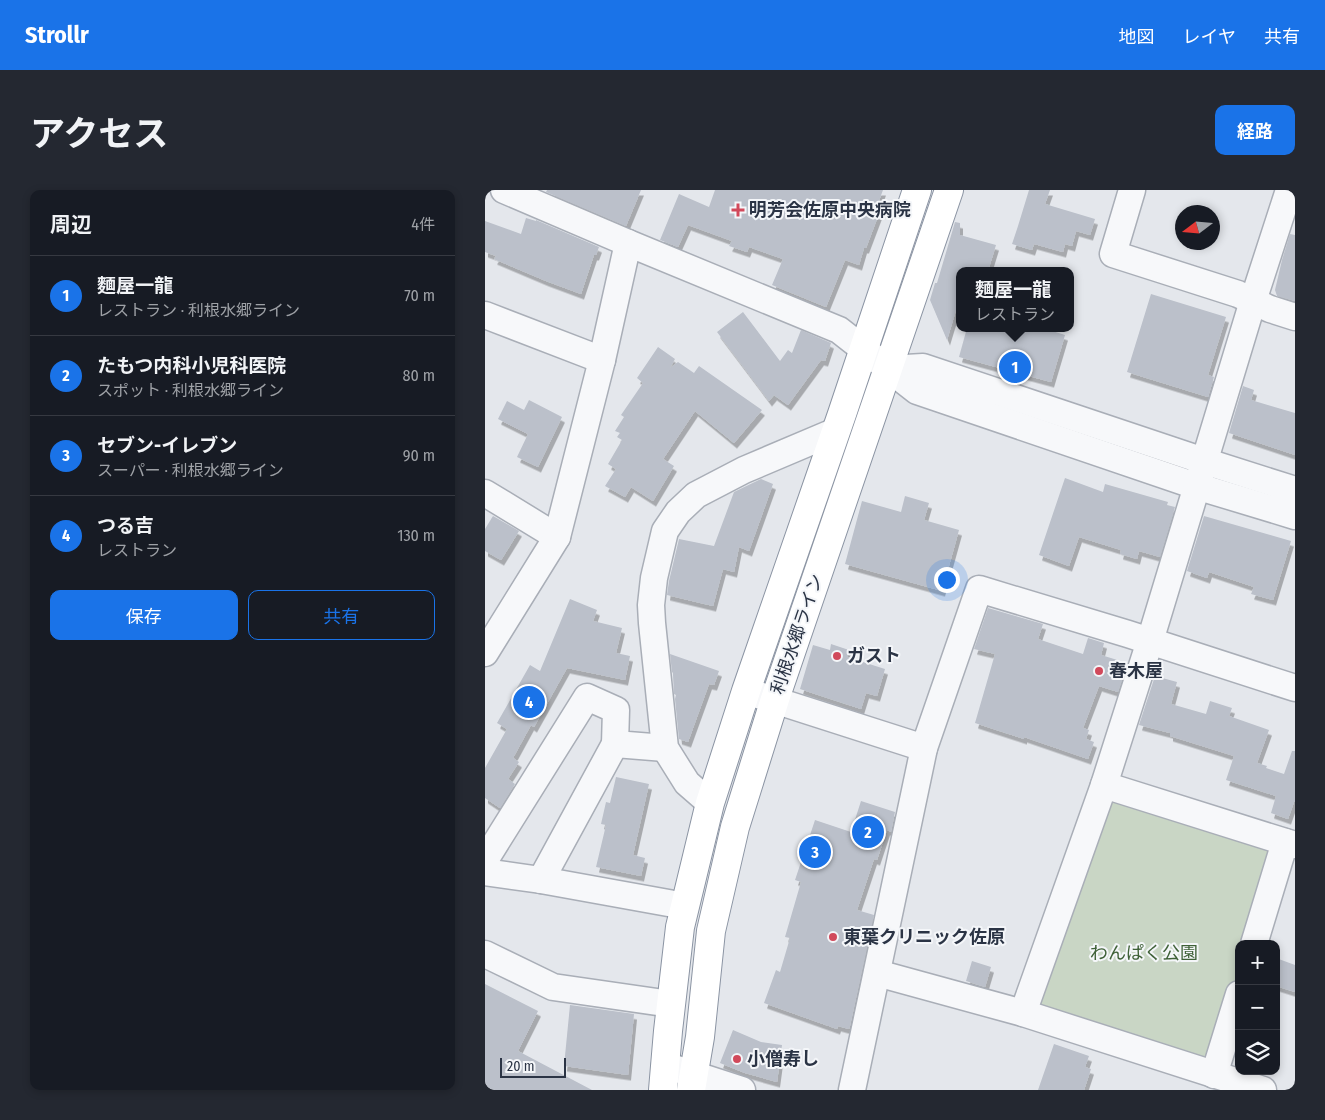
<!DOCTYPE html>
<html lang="ja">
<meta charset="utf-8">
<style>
body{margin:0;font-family:"Fira Sans Condensed","Noto Sans JP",sans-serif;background:#242831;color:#f1f3f6}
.controls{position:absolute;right:15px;bottom:15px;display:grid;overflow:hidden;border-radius:10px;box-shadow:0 2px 8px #0003}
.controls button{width:45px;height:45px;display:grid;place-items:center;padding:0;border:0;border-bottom:1px solid #363941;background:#171b24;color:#f1f3f6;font:25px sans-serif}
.compass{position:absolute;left:690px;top:15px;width:45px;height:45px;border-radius:50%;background:#171b24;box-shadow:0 2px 8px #0003;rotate:254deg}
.scale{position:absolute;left:15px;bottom:12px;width:66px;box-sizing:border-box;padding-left:5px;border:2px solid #2b3445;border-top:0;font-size:14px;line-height:18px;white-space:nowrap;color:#2b3445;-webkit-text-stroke:4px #f4f6f9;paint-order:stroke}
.you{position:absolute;left:461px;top:389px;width:18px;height:18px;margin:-12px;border:4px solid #fff;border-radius:50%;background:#1a73e8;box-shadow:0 0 0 8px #1a73e833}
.badge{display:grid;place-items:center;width:32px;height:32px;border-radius:50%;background:#1a73e8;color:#fff;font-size:16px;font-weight:700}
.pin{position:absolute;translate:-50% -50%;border:2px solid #fff;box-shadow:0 1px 5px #0006}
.popup{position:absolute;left:471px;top:77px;width:118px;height:65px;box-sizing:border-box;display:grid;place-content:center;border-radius:10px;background:#171b24;filter:drop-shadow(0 1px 4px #0005);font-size:16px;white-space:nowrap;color:#9ea1a6}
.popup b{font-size:19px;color:#f1f3f6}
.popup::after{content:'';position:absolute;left:50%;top:100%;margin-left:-10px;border:10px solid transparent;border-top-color:#171b24}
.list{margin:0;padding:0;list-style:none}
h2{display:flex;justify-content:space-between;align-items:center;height:65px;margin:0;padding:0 20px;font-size:21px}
h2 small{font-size:16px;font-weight:400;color:#9ea1a6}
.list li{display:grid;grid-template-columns:32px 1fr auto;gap:15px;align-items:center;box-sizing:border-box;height:80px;padding:0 20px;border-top:1px solid #363941}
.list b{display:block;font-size:19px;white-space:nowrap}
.list p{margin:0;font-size:16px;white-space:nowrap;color:#9ea1a6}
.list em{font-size:16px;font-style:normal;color:#9ea1a6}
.actions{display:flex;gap:10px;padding:15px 20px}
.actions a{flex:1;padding:11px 0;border:1px solid #1a73e8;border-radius:10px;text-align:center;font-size:18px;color:#1a73e8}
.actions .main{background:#1a73e8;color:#fff}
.icon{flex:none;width:28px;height:28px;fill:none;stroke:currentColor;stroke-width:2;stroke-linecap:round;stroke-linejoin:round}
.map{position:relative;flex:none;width:810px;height:900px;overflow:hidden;border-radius:10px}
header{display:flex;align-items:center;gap:30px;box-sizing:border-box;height:70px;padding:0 25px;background:#1a73e8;color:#fff}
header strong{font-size:24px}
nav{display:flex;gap:28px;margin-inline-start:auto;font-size:18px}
.intro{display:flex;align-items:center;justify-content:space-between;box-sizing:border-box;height:120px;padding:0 30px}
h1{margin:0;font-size:35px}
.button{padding:12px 22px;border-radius:10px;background:#1a73e8;color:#fff;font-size:18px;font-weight:700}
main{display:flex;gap:30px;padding:0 30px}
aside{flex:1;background:#171b24;border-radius:10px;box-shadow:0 2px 8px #0003}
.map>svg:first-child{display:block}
.green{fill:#c9d6c5}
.building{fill:#bbc0ca;filter:url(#shadow)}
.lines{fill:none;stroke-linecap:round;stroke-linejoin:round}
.minor-casing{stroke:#a9aeb7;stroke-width:29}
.highway-casing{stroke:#8b94a3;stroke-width:30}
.minor{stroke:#f7f8fa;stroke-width:26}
.highway{stroke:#fff;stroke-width:28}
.poi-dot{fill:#d1495b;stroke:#f4f6f9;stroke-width:2}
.labels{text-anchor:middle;stroke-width:4;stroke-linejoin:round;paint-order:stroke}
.poi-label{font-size:18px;font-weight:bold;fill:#2b3445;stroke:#f4f6f9;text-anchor:start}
.street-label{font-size:18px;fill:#2b3445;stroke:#f4f6f9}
.park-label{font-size:18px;fill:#3f6138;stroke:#f4f6f9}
</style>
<header>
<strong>Strollr</strong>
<nav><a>地図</a><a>レイヤ</a><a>共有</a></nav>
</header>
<div class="intro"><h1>アクセス</h1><a class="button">経路</a></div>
<main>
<aside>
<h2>周辺<small>4件</small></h2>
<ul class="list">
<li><span class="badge">1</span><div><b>麵屋一龍</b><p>レストラン · 利根水郷ライン</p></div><em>70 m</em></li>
<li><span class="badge">2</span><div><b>たもつ内科小児科医院</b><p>スポット · 利根水郷ライン</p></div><em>80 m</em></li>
<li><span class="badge">3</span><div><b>セブン-イレブン</b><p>スーパー · 利根水郷ライン</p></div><em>90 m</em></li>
<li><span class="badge">4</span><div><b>つる吉</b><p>レストラン</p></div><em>130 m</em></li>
</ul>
<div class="actions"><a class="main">保存</a><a>共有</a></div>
</aside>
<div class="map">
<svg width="810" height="900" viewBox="0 0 810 900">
<defs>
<filter id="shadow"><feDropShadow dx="3" dy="5.5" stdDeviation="0" flood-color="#0004"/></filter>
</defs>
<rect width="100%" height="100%" fill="#e4e7ec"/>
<polygon class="green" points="619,595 800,652 769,754 754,754 754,804 729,885 538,823"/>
<g class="building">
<polygon points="62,0 156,0 141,36 61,2"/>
<polygon points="230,0 398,0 391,19 395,21 381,58 379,58 374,75 360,70 341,117 287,95 298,69 264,57 262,62 244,56 247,51 203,35 193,57 175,50 194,4 224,17"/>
<polygon points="544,0 565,0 560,14 610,29 605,45 591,41 587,56 580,54 578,62 549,54 547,60 527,54 533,36"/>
<polygon points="41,28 51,31 51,30 114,57 111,65 109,65 96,104 61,91 9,69 11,66 0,62 0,31 36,44"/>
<polygon points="470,32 475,33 475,45 511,55 503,81 475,81 475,107 462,150 445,110 450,93 452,93"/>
<polygon points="805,44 810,45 810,111 792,106 790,100 797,70"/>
<polygon points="666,104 741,127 723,185 729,187 723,207 642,182"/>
<polygon points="258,122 295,171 303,160 307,163 316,140 346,153 340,171 336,170 303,215 289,205 284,211 232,142"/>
<polygon points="482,138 558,138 580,145 566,192 474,167"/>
<polygon points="173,157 190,169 185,178 193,172 209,183 214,176 277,220 249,253 210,221 178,269 189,276 168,311 146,297 140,307 120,296 131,279 123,274 137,250 132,247 135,243 130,241 139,227 136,225 158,193 152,188"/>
<polygon points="758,196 769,200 766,210 810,223 810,265 744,243"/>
<polygon points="44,210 77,227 53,277 32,267 43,244 13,229 22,211 39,220"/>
<polygon points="580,288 618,302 620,294 683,312 682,315 690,317 675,367 654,361 652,369 635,364 636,360 594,347 584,376 554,365"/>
<polygon points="276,289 288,294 264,361 254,357 249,382 238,379 228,416 182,405 184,391 194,349 229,356 249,302"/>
<polygon points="420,306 444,313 439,330 474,340 457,401 360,374 377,311 416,322"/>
<polygon points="8,326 34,341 16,370 0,361 0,339"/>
<polygon points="719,326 806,351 788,410 766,404 769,397 724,382 722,388 702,381"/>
<polygon points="85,409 112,420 108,431 137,438 131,463 145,466 140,490 82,478 49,537 46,535 28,568 34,572 23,589 30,594 15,618 0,608 0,578 22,539 12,533 45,475 55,481"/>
<polygon points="503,418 558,434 553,449 598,464 603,448 619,453 616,465 639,472 638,477 641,478 633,502 614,496 598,538 604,540 601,549 609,552 603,569 539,547 539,549 490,533 510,464 489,459"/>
<polygon points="346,454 364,460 362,467 400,479 392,506 381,503 376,519 315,499 328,455 345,460"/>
<polygon points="185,464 234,481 229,495 224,494 203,552 194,549 190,509 191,505 189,504 188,485 188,483 187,482"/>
<polygon points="670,486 692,492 686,514 721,524 725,511 747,518 744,526 784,540 772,573 782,576 781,578 799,584 807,561 810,561 810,612 809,612 803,629 786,623 791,606 741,590 749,566 685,546 685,543 654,535"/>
<polygon points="131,587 164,594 148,665 160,668 156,686 111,677 121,635 116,634 121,612 125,613"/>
<polygon points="376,611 410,622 406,642 402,640 392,670 389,669 372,720 389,725 365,836 364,839 353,836 352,839 279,813 291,780 295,782 305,748 300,747 316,692 310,690 330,630 366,642"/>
<polygon points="791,768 810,775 810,802 791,796"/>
<polygon points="487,771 506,777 500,797 481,791"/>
<polygon points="0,794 53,821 33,861 107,900 0,900"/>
<polygon points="85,815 149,824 143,885 79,876"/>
<polygon points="248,840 276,852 297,855 292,892 260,883 235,873"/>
<polygon points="569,854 604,866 600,877 606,879 599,900 553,900"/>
</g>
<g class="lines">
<defs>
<g id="minor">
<polyline points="19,0 143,53"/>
<polyline points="647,0 628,64 753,104 785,119 810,127"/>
<polyline points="0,125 117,170"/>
<polyline points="403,179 438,177 719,271 810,300"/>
<polyline points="0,303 72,347"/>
<polyline points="0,463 72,347 117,170 143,53 354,140 432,201 711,296 810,326"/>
<polyline points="261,501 439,558"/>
<polyline points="619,595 810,655"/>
<polyline points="225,613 202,593 180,558 167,433 166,415 169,388 180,341 193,322 211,305 259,280 351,241"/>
<polyline points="0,670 102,507 131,520 130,554 180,558"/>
<polyline points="0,682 56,690 200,716"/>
<polyline points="56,690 130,554"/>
<polyline points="769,754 800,652"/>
<polyline points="0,764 68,797 186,814"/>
<polyline points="392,783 538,823 778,900"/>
<polyline points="538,823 619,595 665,451 768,111 804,0"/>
<polyline points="180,875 257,900"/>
<polyline points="729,885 754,804"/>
<polyline points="367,900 439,558 494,399 643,444 810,498"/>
</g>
<g id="highway">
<polyline points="178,900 183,841 195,737 225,613 261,501 357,224 432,0"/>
<polyline points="206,900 215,847 226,741 250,637 290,509 464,0"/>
</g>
</defs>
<use href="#minor" class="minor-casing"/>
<use href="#highway" class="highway-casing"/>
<use href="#minor" class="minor"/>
<use href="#highway" class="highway"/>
</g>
<g class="poi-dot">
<path d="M250.5 12.5h5v5h5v5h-5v5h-5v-5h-5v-5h5z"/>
<circle cx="352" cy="466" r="5"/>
<circle cx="614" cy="481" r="5"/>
<circle cx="348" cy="747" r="5"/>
<circle cx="252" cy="869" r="5"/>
</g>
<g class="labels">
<g class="poi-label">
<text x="264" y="26">明芳会佐原中央病院</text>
<text x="362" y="472">ガスト</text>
<text x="624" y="487">春木屋</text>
<text x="358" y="753">東葉クリニック佐原</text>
<text x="262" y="875">小僧寿し</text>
</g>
<g class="street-label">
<text transform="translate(312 444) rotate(-71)" y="6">利根水郷ライン</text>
</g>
<g class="park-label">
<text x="659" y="769">わんぱく公園</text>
</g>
</g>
</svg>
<div class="controls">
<button>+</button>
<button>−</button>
<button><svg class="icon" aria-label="layers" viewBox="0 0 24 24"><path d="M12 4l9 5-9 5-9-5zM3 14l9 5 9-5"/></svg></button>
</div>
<svg class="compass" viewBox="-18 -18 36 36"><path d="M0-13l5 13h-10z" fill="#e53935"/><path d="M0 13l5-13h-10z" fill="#9ea1a6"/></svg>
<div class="scale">20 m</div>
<div class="you"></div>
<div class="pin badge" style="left:530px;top:177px">1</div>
<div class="popup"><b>麵屋一龍</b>レストラン</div>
<div class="pin badge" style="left:383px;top:642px">2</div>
<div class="pin badge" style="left:330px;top:662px">3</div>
<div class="pin badge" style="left:44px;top:512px">4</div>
</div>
</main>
